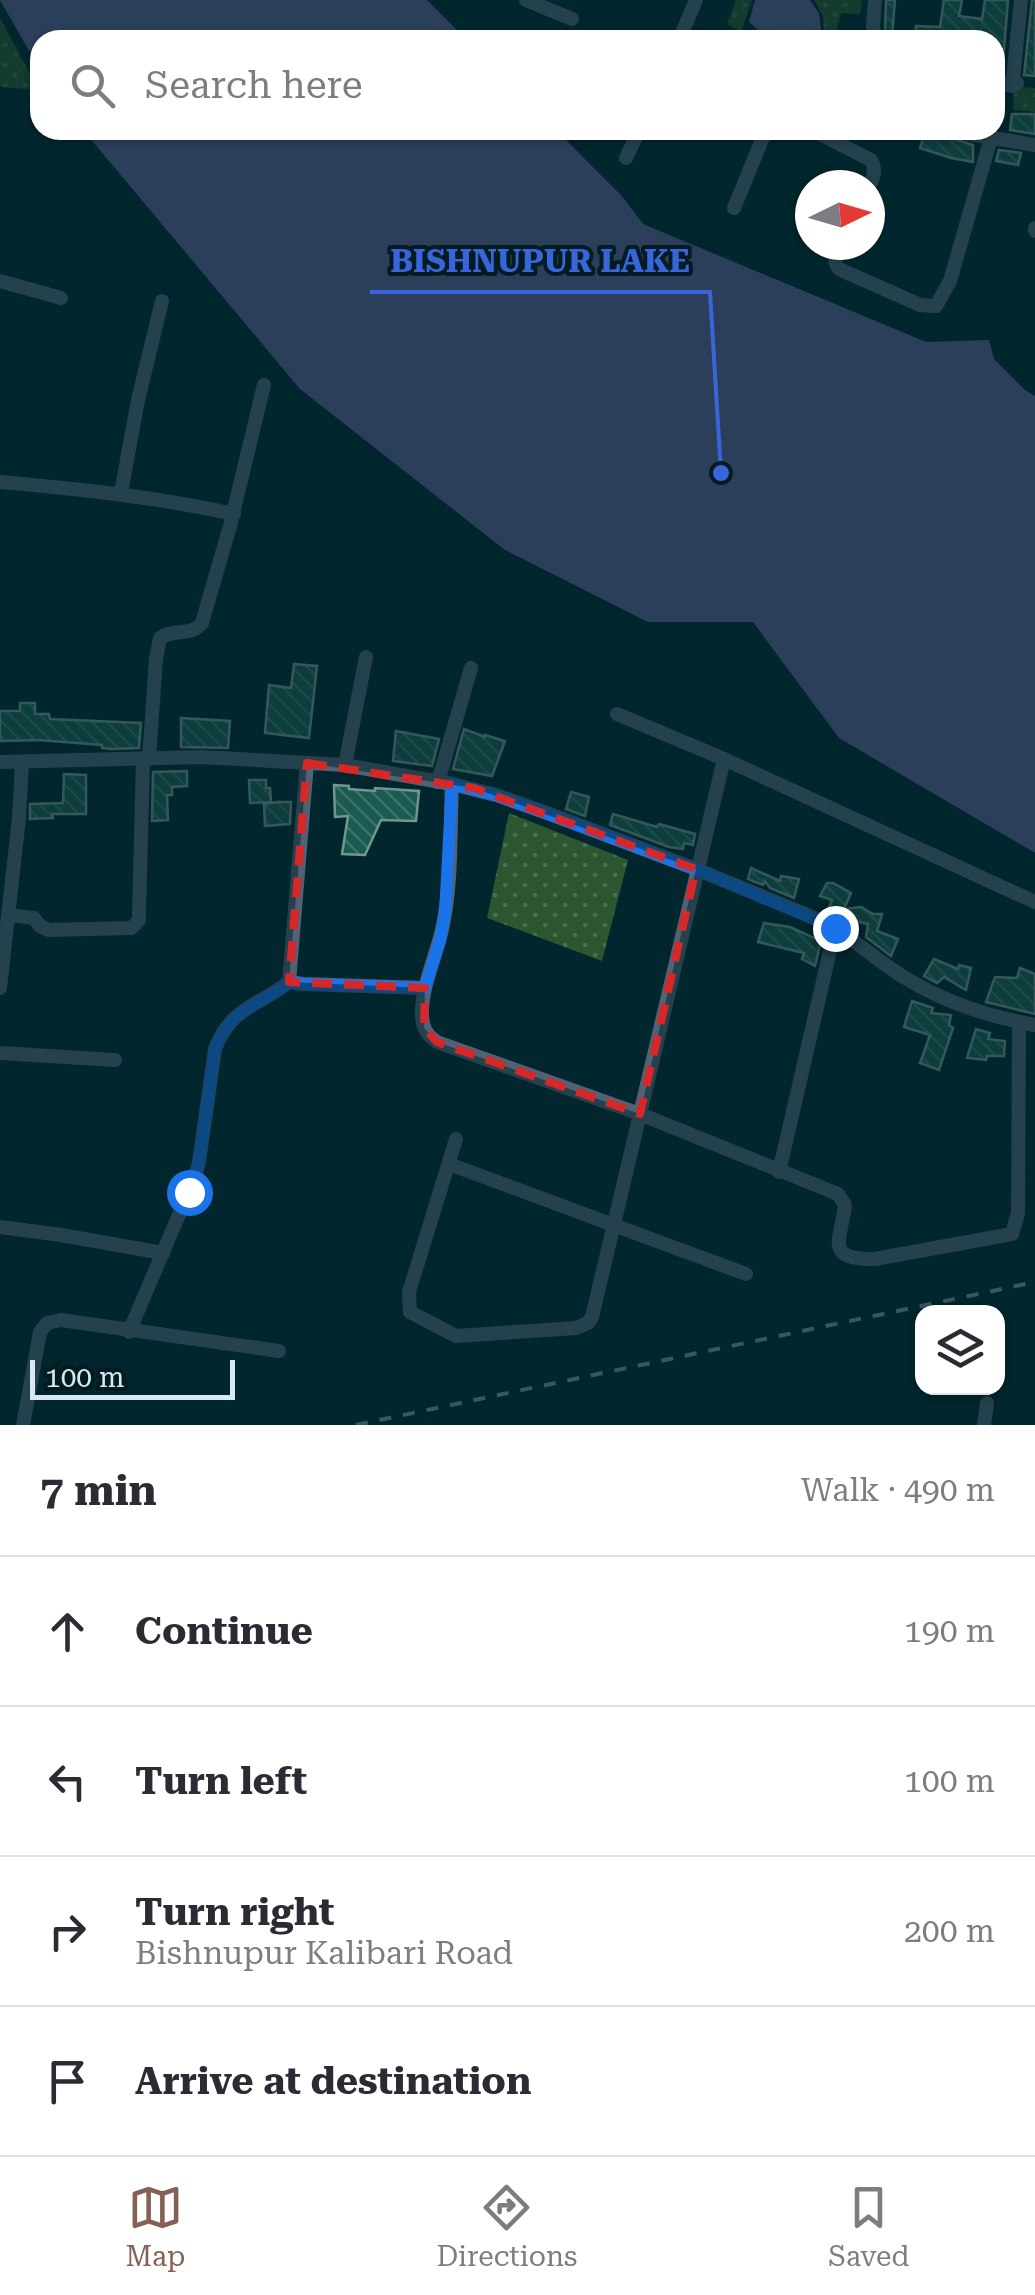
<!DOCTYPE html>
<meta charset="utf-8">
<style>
body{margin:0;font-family:"Roboto Serif",serif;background:#f2f2f3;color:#2b2b33}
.controls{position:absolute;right:30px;bottom:30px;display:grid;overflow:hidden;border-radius:20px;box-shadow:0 2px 8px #0004}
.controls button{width:90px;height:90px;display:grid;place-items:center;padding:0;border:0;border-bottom:2px solid #e1e1e2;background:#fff;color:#2b2b33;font:50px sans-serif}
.compass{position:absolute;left:795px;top:170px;width:90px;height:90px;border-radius:50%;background:#fff;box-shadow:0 2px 8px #0004;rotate:85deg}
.scale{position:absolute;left:30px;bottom:25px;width:205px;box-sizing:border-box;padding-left:10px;border:5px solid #d8eaef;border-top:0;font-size:28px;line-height:35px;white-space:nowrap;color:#d8eaef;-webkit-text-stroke:8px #031c22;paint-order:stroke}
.stop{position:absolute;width:30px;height:30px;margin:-22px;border:8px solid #1a73e8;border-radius:50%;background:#fff}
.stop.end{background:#1a73e8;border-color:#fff;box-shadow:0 2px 10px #0008}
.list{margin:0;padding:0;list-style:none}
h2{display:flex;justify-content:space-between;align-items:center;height:130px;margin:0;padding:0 40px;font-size:42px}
h2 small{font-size:32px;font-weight:400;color:#7c7c81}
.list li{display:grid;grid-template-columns:65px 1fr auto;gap:30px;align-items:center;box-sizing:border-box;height:150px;padding:0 40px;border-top:2px solid #e1e1e2}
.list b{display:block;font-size:38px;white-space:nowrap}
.list p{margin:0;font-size:32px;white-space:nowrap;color:#7c7c81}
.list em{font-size:32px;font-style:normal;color:#7c7c81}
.icon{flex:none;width:55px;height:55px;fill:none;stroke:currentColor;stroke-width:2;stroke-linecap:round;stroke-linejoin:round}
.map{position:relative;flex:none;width:1035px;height:1425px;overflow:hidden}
.search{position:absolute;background:#fff;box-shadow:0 2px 8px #0004;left:30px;right:30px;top:30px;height:110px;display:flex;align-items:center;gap:25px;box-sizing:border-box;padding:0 35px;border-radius:30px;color:#7c7c81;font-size:38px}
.sheet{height:730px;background:#fff}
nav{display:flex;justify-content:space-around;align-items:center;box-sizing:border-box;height:140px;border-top:2px solid #e1e1e2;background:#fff;font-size:28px;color:#7c7c81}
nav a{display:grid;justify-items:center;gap:5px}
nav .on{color:#856056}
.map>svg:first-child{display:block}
.grass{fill:url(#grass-dots)}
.water{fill:#605d90}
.building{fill:url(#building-back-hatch);stroke:#71968e;stroke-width:2.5}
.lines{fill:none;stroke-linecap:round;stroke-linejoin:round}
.minor{stroke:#516275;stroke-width:14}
.rail{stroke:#7a949a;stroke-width:4;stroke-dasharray:12 12;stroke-linecap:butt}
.route{stroke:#1a73e8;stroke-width:12}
.marked{fill:none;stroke:#d62828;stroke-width:8;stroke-dasharray:20 12;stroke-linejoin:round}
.leader{fill:none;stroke:#3965db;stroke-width:4}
.callout-dot{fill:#3965db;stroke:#031c22;stroke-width:4}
.callout-label{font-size:32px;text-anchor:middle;font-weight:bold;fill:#3965db;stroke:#031c22;stroke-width:8;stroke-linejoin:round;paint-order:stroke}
</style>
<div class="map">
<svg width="1035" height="1425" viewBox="0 0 1035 1425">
<defs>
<pattern id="grass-dots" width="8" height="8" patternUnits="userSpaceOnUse" patternTransform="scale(2.5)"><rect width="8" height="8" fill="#2c5530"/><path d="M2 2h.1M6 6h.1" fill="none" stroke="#4a6e4e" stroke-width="1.8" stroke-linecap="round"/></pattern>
<pattern id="building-back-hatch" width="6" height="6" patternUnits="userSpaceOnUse" patternTransform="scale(2.5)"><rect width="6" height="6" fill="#1b5a51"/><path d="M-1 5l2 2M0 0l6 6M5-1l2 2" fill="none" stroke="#3b726a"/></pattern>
</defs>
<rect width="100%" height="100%" fill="#02262e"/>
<g class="grass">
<polygon points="736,0 752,0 741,32 727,24"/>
<polygon points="814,0 862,0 860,14 841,13 835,40 824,40 823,16"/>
<polygon points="0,18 39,90 0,87"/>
<polygon points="1014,86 1035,88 1035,112 1013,110"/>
<polygon points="509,813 628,860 602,961 487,918"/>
</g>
<g class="water">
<polygon points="0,0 427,0 467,40 40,40 40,70"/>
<polygon points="755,0 810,0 819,13 822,38 769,40 749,22"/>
<polygon points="83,130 556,130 621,195 643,224 926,342 989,340 994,359 1025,390 1035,396 1035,853 839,738 753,622 648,622 505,550 300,389"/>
</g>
<g class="building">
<polygon points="886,0 895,0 892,36 885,35"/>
<polygon points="944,0 962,0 959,16 982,19 985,0 1008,0 1003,62 995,61 995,40 914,40 916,26 940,27"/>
<polygon points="1032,0 1035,0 1035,76 1024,75"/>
<polygon points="1012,114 1035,114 1035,134 1010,130"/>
<polygon points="926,130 948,130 954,139 973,145 973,162 951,158 920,148"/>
<polygon points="999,150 1021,153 1018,165 996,161"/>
<polygon points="294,664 317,666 309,738 265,733 269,685 291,688"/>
<polygon points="20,703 35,703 35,714 49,714 50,719 141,723 139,748 111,749 102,748 102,745 39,740 0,741 0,711 20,711"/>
<polygon points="181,718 230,721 228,748 181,747"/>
<polygon points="464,729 485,737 485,735 505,741 492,776 453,769"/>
<polygon points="396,731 439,739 432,766 393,761"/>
<polygon points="187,771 187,786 172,787 172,795 167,795 168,820 152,821 153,772"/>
<polygon points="64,774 86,775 86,814 52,814 53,818 30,819 30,804 63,803"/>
<polygon points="249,780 266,780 266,788 270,788 271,802 250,803"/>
<polygon points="334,785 349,786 349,789 375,791 375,788 419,791 416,821 381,820 365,855 342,854 348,816 335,817"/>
<polygon points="571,792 589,797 585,816 566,809"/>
<polygon points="278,802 291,802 290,824 265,826 264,804"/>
<polygon points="613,814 657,827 659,824 695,834 693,845 684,843 683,849 669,847 610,825"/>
<polygon points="751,868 780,881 781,876 799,879 794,898 770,888 765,881 763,885 748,879"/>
<polygon points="827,883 833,883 851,893 844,909 861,907 873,914 882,914 877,931 898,939 891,956 866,937 868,924 846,919 828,910 832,900 820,896"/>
<polygon points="764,923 790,927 821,941 815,966 802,959 804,953 758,942"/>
<polygon points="934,959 958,969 959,965 971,968 966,990 944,977 937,983 924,976"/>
<polygon points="1020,968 1035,974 1035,1014 986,1002 995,977 1017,978"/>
<polygon points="912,1001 933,1008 931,1013 951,1015 949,1025 953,1028 939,1070 920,1063 930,1035 904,1027"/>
<polygon points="976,1029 990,1033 988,1039 1005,1041 1004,1056 987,1056 986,1060 967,1058"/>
</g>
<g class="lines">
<g class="minor">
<polyline points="526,0 572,19"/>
<polyline points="875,0 873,26 875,40"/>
<polyline points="679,40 696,0"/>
<polyline points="995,83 1013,86 1017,83 1013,79 1021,0"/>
<path d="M812 130 871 160C876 168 874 176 870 185"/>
<polyline points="959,130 964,133 1035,145"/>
<polyline points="626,158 639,130"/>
<polyline points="734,208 766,130"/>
<polyline points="1035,231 1035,228"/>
<path d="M840 245C836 254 832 260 839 269L920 305 936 306 950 281 991 138"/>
<polyline points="0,281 61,298"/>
<path d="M0 482C79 489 156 497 234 514"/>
<polyline points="121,493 138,400 162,301"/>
<polyline points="617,714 724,759 1035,902"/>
<path d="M149 759 156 659 160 638C174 628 191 637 202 623L230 526 264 385"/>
<path d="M0 762 202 757 345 765 452 784 496 795 550 814 696 869 817 919C848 933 873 958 902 976 942 1001 989 1017 1035 1025"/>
<polyline points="345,765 366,657"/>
<polyline points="438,782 471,668"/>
<path d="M452 784C450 830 452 880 443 925 437 956 421 985 422 1016 423 1029 427 1035 437 1042L640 1114 838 1194 845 1205C841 1241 823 1259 875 1259L1012 1234 1018 1213 1019 1022"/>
<polyline points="9,915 34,918 40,926 49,930 132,928 139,920 139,913 143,759"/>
<polyline points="289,982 307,763"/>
<polyline points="0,988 19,818 22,762"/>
<polyline points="0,1053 115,1060"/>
<polyline points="456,1139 409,1292 410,1312 456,1336 576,1328 588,1323 592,1317 724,759"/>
<polyline points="449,1164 746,1274"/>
<polyline points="779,1172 835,929"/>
<polyline points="0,1227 61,1235 163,1253"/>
<path d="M129 1332 195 1177 199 1162 215 1049C231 1007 258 1006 289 982L303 984 425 988"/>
<polyline points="23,1425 40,1332 47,1323 61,1320 279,1351"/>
<polyline points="984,1425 987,1403"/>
</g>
<polyline class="rail" points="356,1425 1035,1282"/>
</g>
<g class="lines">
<path class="route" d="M189 1192 199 1162 215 1049C231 1007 258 1007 290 982L303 984 425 988 440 940 445 913 452 784 496 795 696 869 835 928"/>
</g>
<path d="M0 0H1035V1425H0ZM307 763 474 788 696 869 640 1114 437 1042 424 1028 425 988 289 982Z" fill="#02262e" fill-opacity=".55" fill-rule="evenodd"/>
<path class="marked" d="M307 763 474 788 696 869 640 1114 437 1042 424 1028 425 988 289 982Z"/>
<path class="leader" d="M721 473L710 292H370"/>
<circle class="callout-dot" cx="721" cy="473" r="10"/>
<g class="callout-label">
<text x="540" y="272">BISHNUPUR LAKE</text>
</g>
</svg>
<div class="controls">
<button><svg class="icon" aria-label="layers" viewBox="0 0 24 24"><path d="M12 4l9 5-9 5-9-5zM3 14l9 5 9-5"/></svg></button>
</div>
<svg class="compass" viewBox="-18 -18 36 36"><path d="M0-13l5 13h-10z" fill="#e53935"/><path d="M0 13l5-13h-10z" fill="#7c7c81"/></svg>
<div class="scale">100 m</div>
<div class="stop" style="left:189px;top:1192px"></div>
<div class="stop end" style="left:835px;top:928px"></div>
<div class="search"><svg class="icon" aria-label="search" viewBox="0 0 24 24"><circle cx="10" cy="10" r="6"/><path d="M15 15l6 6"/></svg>Search here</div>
</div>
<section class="sheet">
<h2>7 min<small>Walk · 490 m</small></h2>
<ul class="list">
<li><svg class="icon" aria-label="ahead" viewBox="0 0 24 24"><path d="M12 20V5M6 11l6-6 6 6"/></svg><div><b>Continue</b></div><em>190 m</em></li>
<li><svg class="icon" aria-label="left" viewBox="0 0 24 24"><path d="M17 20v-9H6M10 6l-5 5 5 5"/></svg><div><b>Turn left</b></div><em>100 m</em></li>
<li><svg class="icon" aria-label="right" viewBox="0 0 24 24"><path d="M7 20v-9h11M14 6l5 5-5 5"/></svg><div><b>Turn right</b><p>Bishnupur Kalibari Road</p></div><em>200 m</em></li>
<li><svg class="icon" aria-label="arrive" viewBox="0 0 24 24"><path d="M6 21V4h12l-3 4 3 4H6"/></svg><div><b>Arrive at destination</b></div></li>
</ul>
</section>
<nav>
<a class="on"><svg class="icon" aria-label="map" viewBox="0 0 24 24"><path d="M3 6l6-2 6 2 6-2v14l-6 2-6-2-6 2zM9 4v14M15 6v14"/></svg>Map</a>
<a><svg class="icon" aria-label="directions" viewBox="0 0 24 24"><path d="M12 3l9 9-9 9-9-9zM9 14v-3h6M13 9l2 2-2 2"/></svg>Directions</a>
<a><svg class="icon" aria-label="saved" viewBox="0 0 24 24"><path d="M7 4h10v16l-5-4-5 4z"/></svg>Saved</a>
</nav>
